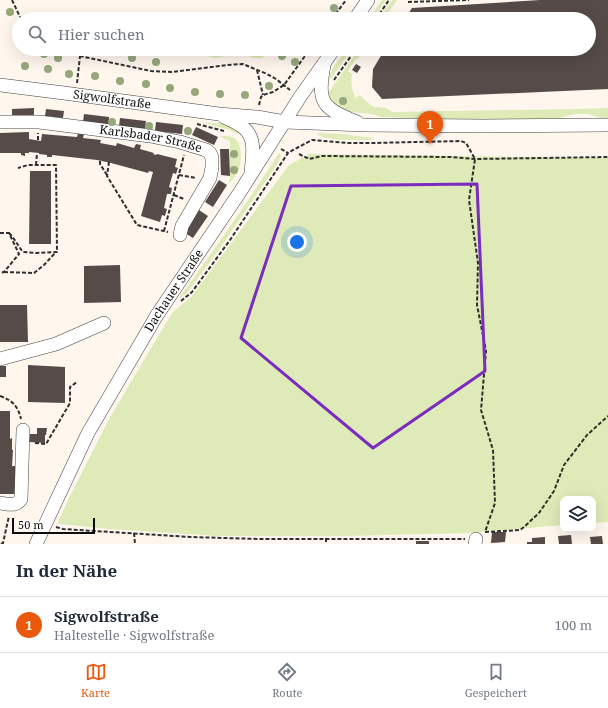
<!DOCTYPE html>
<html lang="de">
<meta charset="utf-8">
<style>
body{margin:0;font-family:"Noto Serif",serif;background:#f2f2f3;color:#1f2937}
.controls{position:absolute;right:12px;bottom:12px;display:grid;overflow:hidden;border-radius:8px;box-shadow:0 4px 16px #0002}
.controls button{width:36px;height:36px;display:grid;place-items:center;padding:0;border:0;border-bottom:1px solid #e0e1e3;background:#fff;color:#1f2937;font:20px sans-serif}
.scale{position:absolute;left:12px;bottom:10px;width:83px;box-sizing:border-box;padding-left:4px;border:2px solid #0d0d0d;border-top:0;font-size:11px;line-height:14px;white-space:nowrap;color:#0d0d0d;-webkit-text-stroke:3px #fff;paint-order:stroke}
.you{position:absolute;left:297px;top:242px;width:14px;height:14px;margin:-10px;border:3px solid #fff;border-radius:50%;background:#1a73e8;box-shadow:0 0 0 6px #1a73e833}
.badge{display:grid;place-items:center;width:26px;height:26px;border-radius:50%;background:#ea580c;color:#fff;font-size:13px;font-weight:700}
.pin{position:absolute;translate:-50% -33px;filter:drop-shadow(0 1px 2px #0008)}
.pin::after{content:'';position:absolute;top:21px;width:14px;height:12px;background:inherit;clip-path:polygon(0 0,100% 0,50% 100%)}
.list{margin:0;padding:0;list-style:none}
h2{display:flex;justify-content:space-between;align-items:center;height:52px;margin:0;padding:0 16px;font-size:17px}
h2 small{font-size:13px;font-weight:400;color:#747a83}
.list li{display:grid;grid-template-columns:26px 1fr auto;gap:12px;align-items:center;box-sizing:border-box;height:56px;padding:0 16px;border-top:1px solid #e0e1e3}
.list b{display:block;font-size:15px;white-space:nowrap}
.list p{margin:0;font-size:13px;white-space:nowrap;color:#747a83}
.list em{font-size:13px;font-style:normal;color:#747a83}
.icon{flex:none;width:22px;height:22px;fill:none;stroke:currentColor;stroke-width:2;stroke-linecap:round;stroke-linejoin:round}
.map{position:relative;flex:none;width:608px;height:544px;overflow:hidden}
.search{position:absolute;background:#fff;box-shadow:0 4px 16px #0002;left:12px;right:12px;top:12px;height:44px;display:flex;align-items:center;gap:10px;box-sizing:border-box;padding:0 14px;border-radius:22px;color:#747a83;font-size:15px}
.sheet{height:108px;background:#fff}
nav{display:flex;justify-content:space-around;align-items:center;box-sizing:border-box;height:56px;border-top:1px solid #e0e1e3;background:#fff;font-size:11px;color:#747a83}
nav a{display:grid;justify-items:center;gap:2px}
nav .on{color:#ea580c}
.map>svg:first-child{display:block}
.green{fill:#deeab7}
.building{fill:#564b49}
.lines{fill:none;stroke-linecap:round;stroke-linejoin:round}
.minor-casing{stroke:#404040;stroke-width:14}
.path{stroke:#2f2f2f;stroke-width:2;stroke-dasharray:4 2;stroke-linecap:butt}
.minor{stroke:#fff;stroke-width:13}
.tree{fill:#95a77b}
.marked{fill:none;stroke:#7b2cbf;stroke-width:3;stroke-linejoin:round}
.labels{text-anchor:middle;stroke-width:4;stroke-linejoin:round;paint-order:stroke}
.street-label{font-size:12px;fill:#0d0d0d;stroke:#fff}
</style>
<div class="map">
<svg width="608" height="544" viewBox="0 0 608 544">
<rect width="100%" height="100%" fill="#fff7ee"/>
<g class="green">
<polygon points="382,0 386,0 373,19 369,19"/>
<polygon points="392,0 397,0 384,19 379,19"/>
<polygon points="207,49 270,49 269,54 261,58 253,58 246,55 235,54 215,58 207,56 206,50"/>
<path d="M347 49H352L330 80C329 70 341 57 347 49Z"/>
<path d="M359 49H364L357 60 356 59 348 71 352 74C351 82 351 91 356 98L360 95 367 102 374 107 387 108 392 112 577 109 608 108V118H600L588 114H575L555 119 468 120 381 117 372 114 343 111 334 106 328 96 329 92Z"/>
<polygon points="200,122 228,124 239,131 237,134 230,130"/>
<path d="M317 133 342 134 373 138V139L368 140C356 140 329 141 318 135Z"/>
<path d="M221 136C225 136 230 136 234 138 242 143 242 160 239 169 237 175 232 180 228 185L230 180V141L220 137Z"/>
<path d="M279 153H280L281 155 278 163 218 251 187 293 178 299C213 252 247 203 279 153Z"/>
<polygon points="309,154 608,158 608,522 593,523 593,499 563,499 563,525 470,533 346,536 218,536 109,529 59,524 58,522 70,496 109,419 172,313 192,296 289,165"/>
</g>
<g class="building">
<polygon points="540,0 608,0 608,89 382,99 372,87 373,69 385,49 589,49 589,19 405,19 412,8"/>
<polygon points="356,64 361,67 357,73 352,70"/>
<polygon points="34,108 34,116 12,116 12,109"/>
<polygon points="46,109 64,111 63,118 45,116"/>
<polygon points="84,114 109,117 109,125 83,122"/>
<polygon points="120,118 146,121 145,130 119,126"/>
<polygon points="156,122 183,125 182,134 155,131"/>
<polygon points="196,127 218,137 214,145 192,135"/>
<polygon points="29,132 29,139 41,141 42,134 77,137 78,133 84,134 83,138 101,140 100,143 116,146 117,143 134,148 136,144 141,145 140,149 154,153 153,154 156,155 157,154 177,159 175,167 178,168 176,174 173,173 169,187 172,188 171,194 167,194 164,208 167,209 165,216 162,215 160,222 141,216 153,172 149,171 148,173 111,163 97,160 52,155 52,157 47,157 47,155 39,154 39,153 29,152 29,153 25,153 25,156 21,155 21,153 0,153 0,133"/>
<polygon points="220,149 229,149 230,176 221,175"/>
<polygon points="30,171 51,171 51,244 29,244"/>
<polygon points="219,180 227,185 213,207 205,202"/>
<polygon points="199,210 208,216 193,238 185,233"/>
<polygon points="120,265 121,302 84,303 84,266"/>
<polygon points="0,305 27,305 28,342 0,342"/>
<polygon points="28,365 65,367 65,403 28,402"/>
<rect x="0" y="366" width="6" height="11"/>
<polygon points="0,411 10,411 10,439 12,438 12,450 13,450 12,466 15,466 15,494 0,494"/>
<polygon points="37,428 47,428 46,435 45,435 45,443 29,442 30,434 37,434"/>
<polygon points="492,532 506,532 505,542 491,543"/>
<polygon points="571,535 572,544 559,544 558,536"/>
<polygon points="602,536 603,544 591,544 590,537"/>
<polygon points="545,537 545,544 527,544 527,542 532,542 532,538"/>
<rect x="416" y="541" width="13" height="3"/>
</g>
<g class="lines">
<defs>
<g id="minor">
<polyline points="355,19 368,0"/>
<path d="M324 65C317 103 322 108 357 122"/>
<path id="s1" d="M0 85 64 93 219 114 257 117 285 122 365 125 483 126 608 125"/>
<path d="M224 117C231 120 238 123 244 128 257 139 252 158 251 173"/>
<path id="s2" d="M0 122H39L150 136 180 142 206 150 210 153 212 158V167L210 178 182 226 180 235"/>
<polyline points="0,359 56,344 104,323"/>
<path d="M0 503C8 504 16 507 21 499L23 430"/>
<path id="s3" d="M36 544 88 433 157 315 240 192 300 97 334 49"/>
<polyline points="475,544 476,539"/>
</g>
</defs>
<use href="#minor" class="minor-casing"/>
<g class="path">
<polyline points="12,0 21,19"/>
<polyline points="408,2 469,0"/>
<polyline points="332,19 346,0"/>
<polyline points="376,19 389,0"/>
<polyline points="63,49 80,56 151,71 172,72 227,65 243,64 267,74 276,79 290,90"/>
<polyline points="257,70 263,95"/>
<polyline points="334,80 356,49"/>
<polyline points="77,83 80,56"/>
<polyline points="259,105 261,97 263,95 273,92 284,85 310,49"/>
<polyline points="197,124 224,131"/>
<polyline points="38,140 38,133"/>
<polyline points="281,149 288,153"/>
<polyline points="299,154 309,159 322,156 451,157 475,159 608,157"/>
<polyline points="100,161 100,164 107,175"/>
<polyline points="109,162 107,176 137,225 168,232"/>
<polyline points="36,165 37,153"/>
<polyline points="179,175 196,178"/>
<polyline points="174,195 184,199"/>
<polyline points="164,231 184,155"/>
<polyline points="0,233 9,233 19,254 4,272 0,273"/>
<path d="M9 233C15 239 18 246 23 252L36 253 57 252 56 165H28L18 168"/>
<polyline points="4,272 34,273 44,265 56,252"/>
<polyline points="181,301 192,292 230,240 288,153 293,150 312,140 348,143 372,143 461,141 466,143 475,159 469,200 478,263 477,305 486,351 481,410 493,450 495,503 485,532"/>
<path d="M0 396C12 400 18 406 21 419"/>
<polyline points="35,443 46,444 70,403 70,387 77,382"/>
<polyline points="56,527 63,529 190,537 259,539 465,539"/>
<polyline points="485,532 520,530 524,527 539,513 554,491 564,465 587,435 608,416"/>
<polyline points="134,533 135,544"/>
<polyline points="326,538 326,544"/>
<polyline points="1,544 3,543 9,516"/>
</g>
<use href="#minor" class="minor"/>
</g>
<g class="tree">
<circle cx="334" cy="8" r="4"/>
<circle cx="10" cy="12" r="4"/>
<circle cx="44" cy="54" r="4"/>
<circle cx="282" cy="56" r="4"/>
<circle cx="58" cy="58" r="4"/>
<circle cx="132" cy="58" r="4"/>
<circle cx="156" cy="62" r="4"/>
<circle cx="295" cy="62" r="4"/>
<circle cx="25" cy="66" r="4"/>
<circle cx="48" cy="69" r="4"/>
<circle cx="69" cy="74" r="4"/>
<circle cx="95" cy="76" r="4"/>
<circle cx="120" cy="81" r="4"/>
<circle cx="146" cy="84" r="4"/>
<circle cx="269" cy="86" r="4"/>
<circle cx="170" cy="88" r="4"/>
<circle cx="195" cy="92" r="4"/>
<circle cx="220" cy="94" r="4"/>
<circle cx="245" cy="95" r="4"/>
<circle cx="343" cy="101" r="4"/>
<circle cx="112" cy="122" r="4"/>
<circle cx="149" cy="126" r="4"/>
<circle cx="188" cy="131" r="4"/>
<circle cx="234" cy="154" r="4"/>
<circle cx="234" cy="170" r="4"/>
</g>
<path class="marked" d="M477 184 485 371 373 448 241 338 291 186Z"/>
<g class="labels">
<g class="street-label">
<text dy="4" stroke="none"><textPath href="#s1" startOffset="113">Sigwolfstraße</textPath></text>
<text dy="4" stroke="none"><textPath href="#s2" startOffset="152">Karlsbader Straße</textPath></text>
<text dy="4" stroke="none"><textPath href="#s3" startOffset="289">Dachauer Straße</textPath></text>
</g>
</g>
</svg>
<div class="controls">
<button><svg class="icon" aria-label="layers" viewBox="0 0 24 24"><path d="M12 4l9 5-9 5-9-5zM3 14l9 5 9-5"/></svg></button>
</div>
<div class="scale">50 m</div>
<div class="you"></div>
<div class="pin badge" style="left:430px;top:144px">1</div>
<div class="search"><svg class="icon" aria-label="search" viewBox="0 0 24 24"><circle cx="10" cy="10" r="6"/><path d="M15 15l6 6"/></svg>Hier suchen</div>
</div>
<section class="sheet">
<h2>In der Nähe<small></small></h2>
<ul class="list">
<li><span class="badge">1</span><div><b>Sigwolfstraße</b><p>Haltestelle · Sigwolfstraße</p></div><em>100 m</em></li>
</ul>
</section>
<nav>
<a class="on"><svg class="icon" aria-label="map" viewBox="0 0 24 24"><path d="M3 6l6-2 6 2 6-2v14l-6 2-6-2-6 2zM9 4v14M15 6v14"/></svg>Karte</a>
<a><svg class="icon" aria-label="directions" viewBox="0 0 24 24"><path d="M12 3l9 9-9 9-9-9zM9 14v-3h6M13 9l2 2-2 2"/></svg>Route</a>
<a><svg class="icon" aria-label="saved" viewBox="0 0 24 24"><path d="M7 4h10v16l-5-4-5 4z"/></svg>Gespeichert</a>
</nav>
